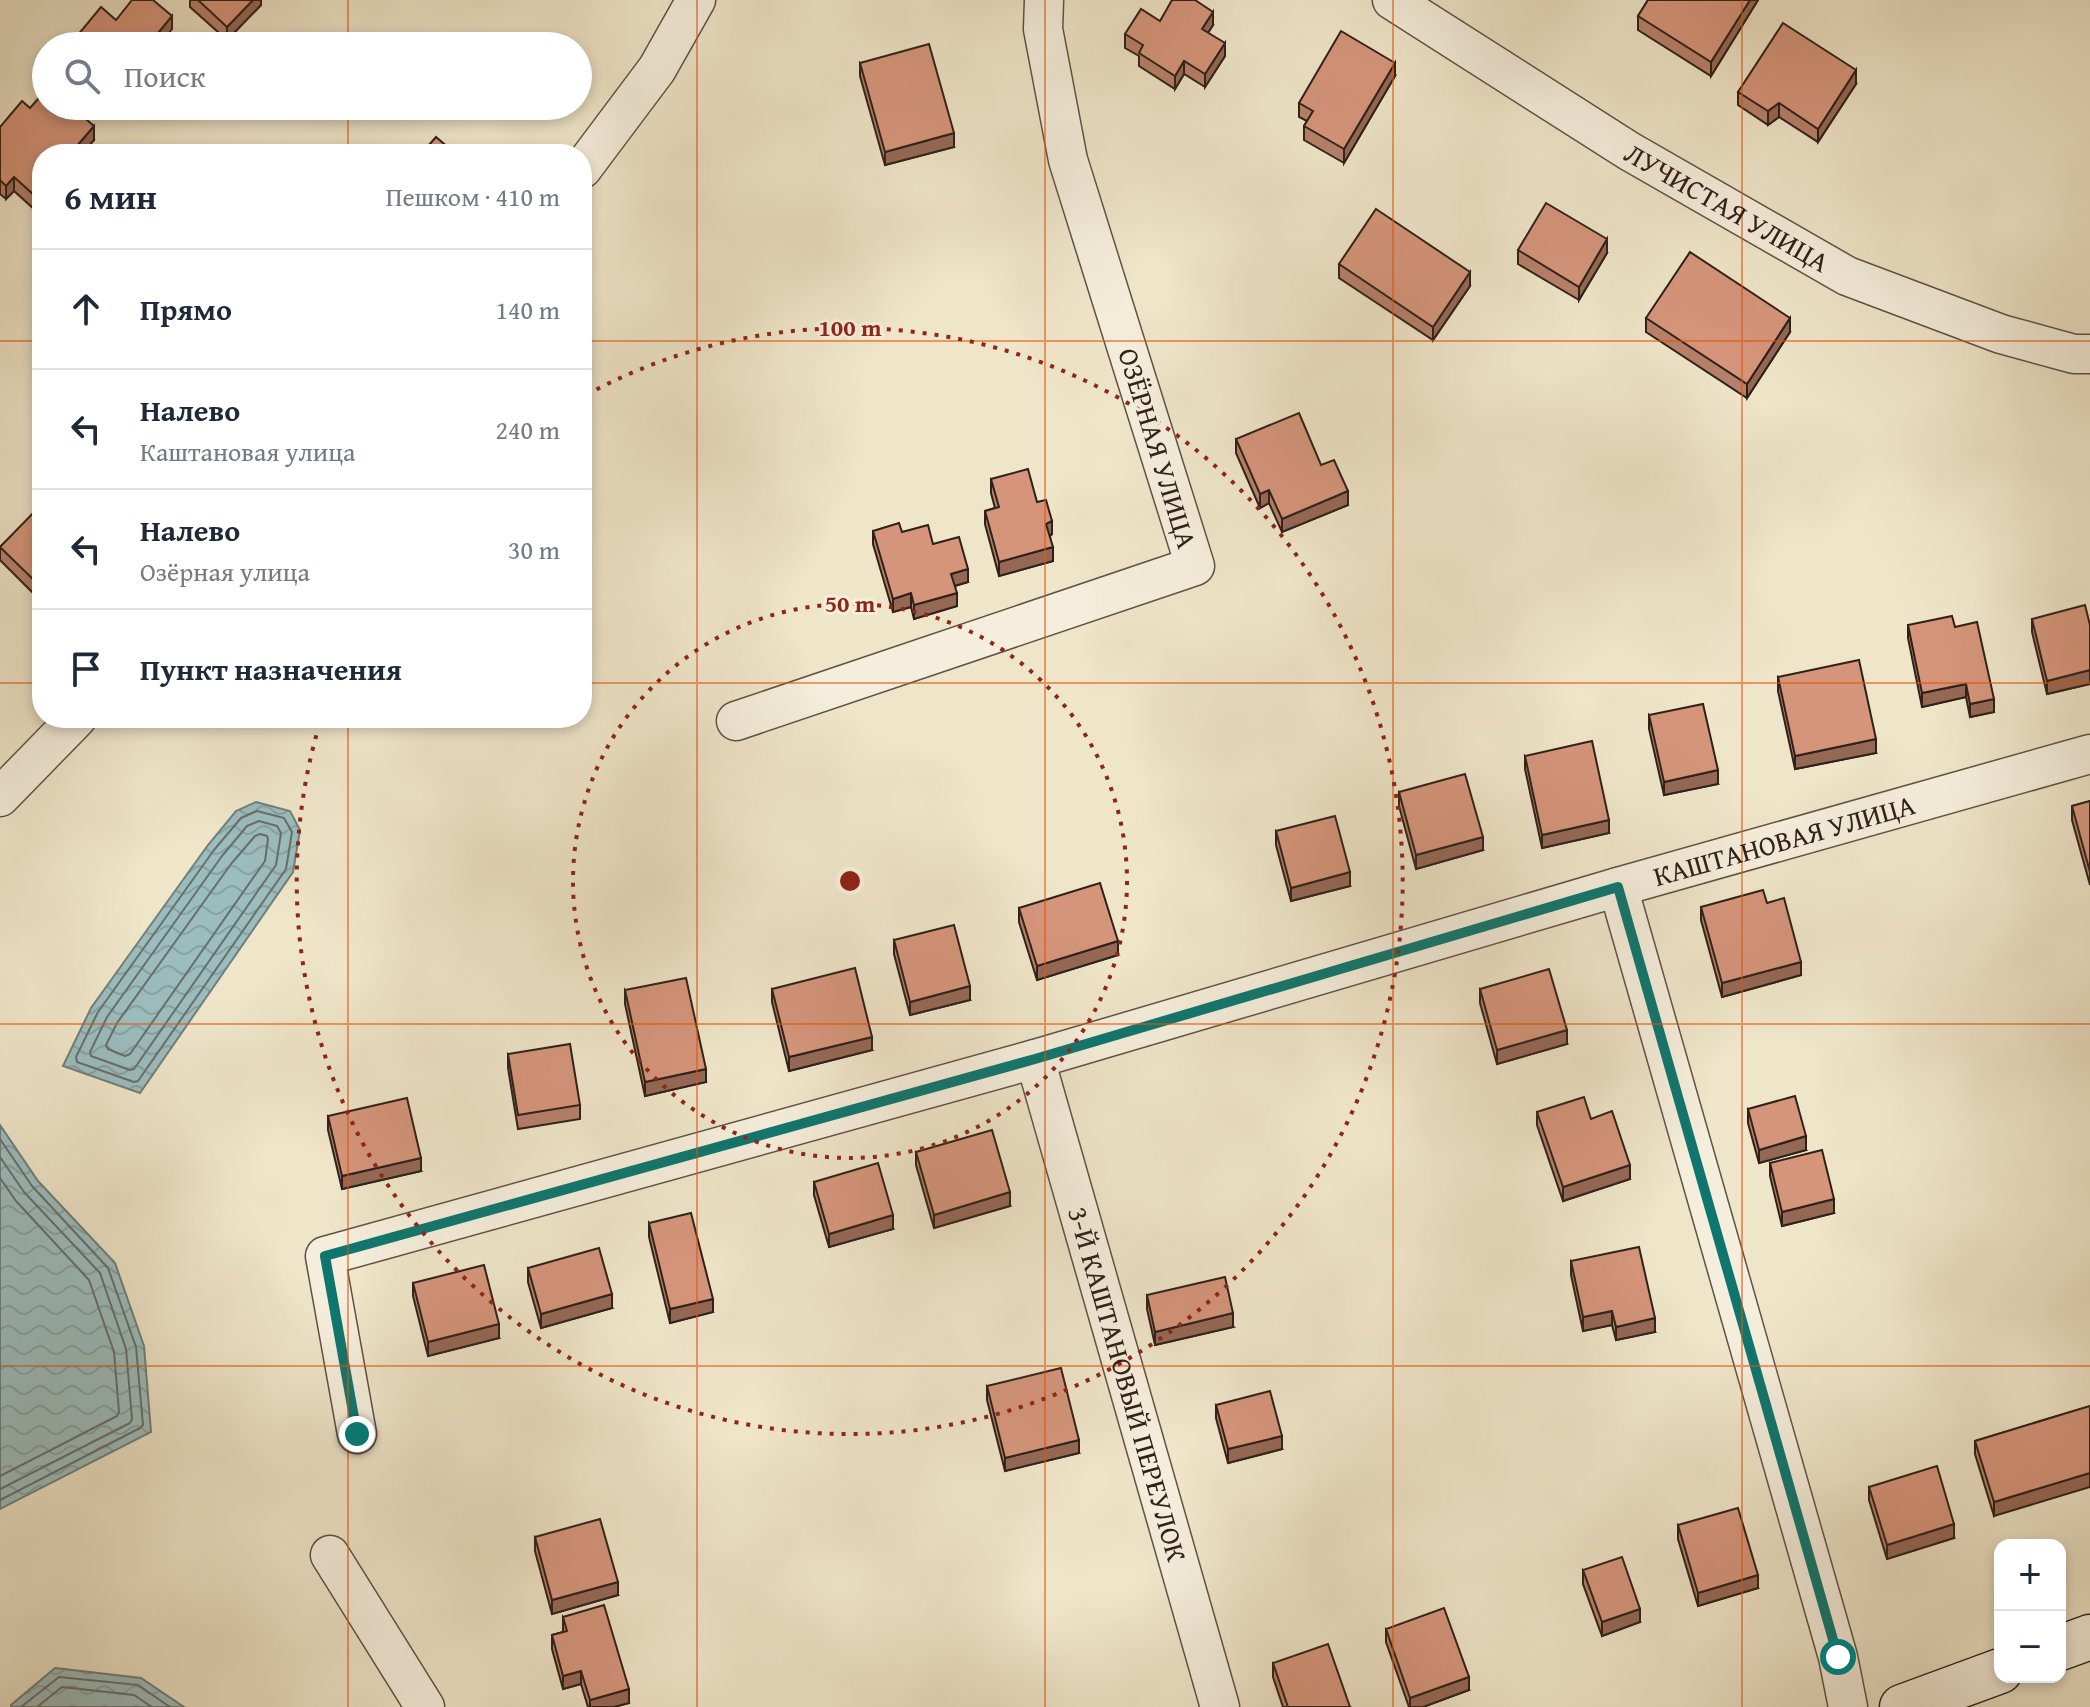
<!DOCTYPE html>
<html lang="ru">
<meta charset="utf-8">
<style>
body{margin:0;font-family:"Gentium Book Plus",serif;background:#f6f6f7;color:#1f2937}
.controls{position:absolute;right:24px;bottom:24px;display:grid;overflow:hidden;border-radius:16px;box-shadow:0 4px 12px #0003}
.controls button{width:72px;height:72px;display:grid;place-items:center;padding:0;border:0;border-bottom:2px solid #e0e1e3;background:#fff;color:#1f2937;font:40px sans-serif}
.stop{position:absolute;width:24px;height:24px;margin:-18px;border:6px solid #0f766e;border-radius:50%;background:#fff}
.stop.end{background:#0f766e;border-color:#fff;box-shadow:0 2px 8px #0008}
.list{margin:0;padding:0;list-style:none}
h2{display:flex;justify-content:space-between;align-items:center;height:104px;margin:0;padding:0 32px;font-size:34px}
h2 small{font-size:26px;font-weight:400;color:#747a83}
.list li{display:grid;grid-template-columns:52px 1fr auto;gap:24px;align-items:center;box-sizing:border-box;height:120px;padding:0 32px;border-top:2px solid #e0e1e3}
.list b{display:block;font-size:30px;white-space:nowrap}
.list p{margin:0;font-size:26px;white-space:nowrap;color:#747a83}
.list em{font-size:26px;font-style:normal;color:#747a83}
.icon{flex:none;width:44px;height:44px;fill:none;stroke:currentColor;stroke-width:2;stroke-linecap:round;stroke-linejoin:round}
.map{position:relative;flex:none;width:2090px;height:1707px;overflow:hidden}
.search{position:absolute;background:#fff;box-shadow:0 4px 12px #0003;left:32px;top:32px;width:560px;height:88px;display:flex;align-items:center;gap:20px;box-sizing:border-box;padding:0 28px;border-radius:44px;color:#747a83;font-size:30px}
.panel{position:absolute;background:#fff;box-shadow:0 4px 12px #0003;left:32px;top:144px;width:560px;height:584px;border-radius:32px}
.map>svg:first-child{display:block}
.water{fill:url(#water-waves);stroke:#707f7c;stroke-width:2}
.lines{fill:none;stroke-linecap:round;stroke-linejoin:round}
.shore{stroke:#666f6c;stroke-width:2}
.street-casing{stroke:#5f5246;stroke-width:41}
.secondary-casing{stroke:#2f211a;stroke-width:47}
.street{stroke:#f5eedc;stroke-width:38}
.secondary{stroke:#f5eedc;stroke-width:44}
.wall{fill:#b7806a;stroke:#2f211a;stroke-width:2}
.shaded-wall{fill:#956856;stroke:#2f211a;stroke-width:2}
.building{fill:#d5957b;stroke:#2f211a;stroke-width:2}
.route{stroke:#0f766e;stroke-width:10}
.grid{fill:none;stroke:#df560d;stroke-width:2;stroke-opacity:0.55}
.ring{fill:none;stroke:#8f2418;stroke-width:4;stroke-dasharray:4 8}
.labels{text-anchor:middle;stroke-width:6;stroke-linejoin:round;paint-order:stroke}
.street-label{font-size:28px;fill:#2f211a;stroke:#f5eedc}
.centre{fill:#8f2418;stroke:#f5eedc;stroke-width:4}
.ring-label{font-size:24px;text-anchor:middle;font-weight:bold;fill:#8f2418;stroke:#f5eedc;stroke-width:6;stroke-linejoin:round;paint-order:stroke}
</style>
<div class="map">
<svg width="2090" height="1707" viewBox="0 0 2090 1707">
<defs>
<pattern id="water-waves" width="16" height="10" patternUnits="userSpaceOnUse" patternTransform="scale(2)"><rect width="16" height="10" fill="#9cbdbe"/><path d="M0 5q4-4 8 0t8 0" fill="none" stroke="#87a2a3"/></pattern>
</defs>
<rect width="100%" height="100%" fill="#efe5c9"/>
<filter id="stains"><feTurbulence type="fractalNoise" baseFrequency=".0025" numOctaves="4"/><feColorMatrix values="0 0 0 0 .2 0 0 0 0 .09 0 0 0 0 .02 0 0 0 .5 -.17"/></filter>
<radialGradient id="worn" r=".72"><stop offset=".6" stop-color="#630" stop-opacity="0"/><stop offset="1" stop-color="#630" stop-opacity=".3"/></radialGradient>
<g class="water">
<polygon points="256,802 290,811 300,830 293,872 140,1093 63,1066 91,1008 208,845 236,811"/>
<polygon points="0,1125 38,1181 115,1263 144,1346 151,1432 0,1509"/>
<polygon points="55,1668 141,1678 184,1707 11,1707 11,1705"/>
</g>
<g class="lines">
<g class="shore">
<polygon points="257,811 284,818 292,832 286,869 138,1081 134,1082 77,1062 76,1057 98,1012 214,850 241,818"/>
<polygon points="259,821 277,826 281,833 276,865 134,1069 130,1070 91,1056 90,1052 107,1017 222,856 247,826"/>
<polygon points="260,834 267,836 268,839 265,861 130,1054 125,1056 108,1049 106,1045 117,1023 231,864 255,836"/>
<polyline points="0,1139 32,1186 108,1268 136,1347 143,1425 140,1428 0,1500"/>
<polyline points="0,1157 24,1192 100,1273 126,1349 132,1419 130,1423 0,1489"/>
<polyline points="0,1178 16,1201 89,1280 114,1352 119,1412 117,1416 0,1476"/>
<polyline points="21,1707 59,1677 138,1685 170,1707"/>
<polyline points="37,1707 62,1687 134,1695 152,1707"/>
</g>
<defs>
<g id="street">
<path id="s1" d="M1392 0 1629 151 1847 276 2001 334 2074 354H2090"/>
<polyline points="582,169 657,69 696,0"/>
<polyline points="736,721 1195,566 1068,160 1043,29 1044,0"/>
<polyline points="0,797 77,718"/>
<polyline points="1618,887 1838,1657 1848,1707"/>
<path id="s2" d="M1035 1059 1220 1707"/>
<path id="s3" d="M357 1434 325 1256 1035 1059 1618 887 2090 754"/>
<polyline points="330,1555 425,1707"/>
</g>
<g id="secondary">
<polyline points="2060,1648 2090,1637"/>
<polyline points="1902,1707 2000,1671"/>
</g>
</defs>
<use href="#street" class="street-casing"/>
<use href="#secondary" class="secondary-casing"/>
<use href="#street" class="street"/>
<use href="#secondary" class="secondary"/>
</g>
<g class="wall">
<polygon points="190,0 261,0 261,5 227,40 190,7"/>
<polygon points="1648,0 1758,0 1711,76 1638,30 1638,16"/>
<polygon points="1160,21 1213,25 1208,33 1225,56 1205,87 1184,74 1175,89 1139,66 1139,56 1125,48 1125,34"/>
<polygon points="860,63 954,147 885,165 860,76"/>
<polygon points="1395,76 1344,163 1304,140 1304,126 1307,121 1299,117 1299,103"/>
<polygon points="1856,84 1818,142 1779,117 1768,125 1738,105 1738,92"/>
<polygon points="30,108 94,140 34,209 14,191 6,199 0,194 0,127"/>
<polygon points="1518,250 1607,253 1579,300 1518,264"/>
<polygon points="1339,264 1470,286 1433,340 1339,278"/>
<polygon points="1646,318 1790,332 1747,398 1646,332"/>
<polygon points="1236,439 1321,465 1348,505 1282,532 1269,503 1260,508 1236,453"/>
<polygon points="991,479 1037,502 1052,534 1050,536 1053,561 999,576 985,524 985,511 995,508 991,493"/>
<polygon points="42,506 42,602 0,560 0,547"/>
<polygon points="873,531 933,544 968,582 955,586 957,606 914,619 911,607 893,612 873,544"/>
<polygon points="2032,619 2090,625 2090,684 2047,694 2032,632"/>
<polygon points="1908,625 1955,627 1994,712 1970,717 1966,697 1922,707 1908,638"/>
<polygon points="1778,677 1876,753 1795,769 1778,691"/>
<polygon points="1649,715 1718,784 1664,795 1649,729"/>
<polygon points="1525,756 1609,833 1542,848 1525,769"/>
<polygon points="1399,792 1483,850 1416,869 1399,806"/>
<polygon points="2090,801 2090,885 2072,820 2072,806"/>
<polygon points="1276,831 1350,886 1291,901 1276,845"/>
<polygon points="1767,903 1801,975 1722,997 1701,920 1701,907"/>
<polygon points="1019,908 1118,955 1037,980 1019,922"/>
<polygon points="894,940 970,1000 910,1015 894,954"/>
<polygon points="772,989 872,1050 789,1071 772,1002"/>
<polygon points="1480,989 1567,1044 1497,1064 1480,1003"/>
<polygon points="625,990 706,1082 645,1096 625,1004"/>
<polygon points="508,1054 580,1105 580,1119 518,1129 508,1068"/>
<polygon points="1748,1109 1806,1150 1759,1163 1748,1123"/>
<polygon points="1537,1112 1591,1119 1630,1179 1563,1201 1537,1125"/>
<polygon points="328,1116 421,1171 342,1189 328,1130"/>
<polygon points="916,1152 1010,1206 934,1228 916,1165"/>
<polygon points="1770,1163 1834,1213 1782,1226 1770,1176"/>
<polygon points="814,1182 893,1229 829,1247 814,1195"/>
<polygon points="649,1223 713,1312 670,1323 649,1237"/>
<polygon points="1571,1261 1655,1332 1616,1340 1612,1325 1583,1331 1571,1275"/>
<polygon points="528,1268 612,1308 541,1328 528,1282"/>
<polygon points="413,1283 499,1338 428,1356 413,1296"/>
<polygon points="1147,1295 1233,1327 1155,1345 1147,1309"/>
<polygon points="987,1386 1079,1453 1005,1471 987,1400"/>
<polygon points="1216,1405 1282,1449 1228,1463 1216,1418"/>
<polygon points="2090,1406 1994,1516 1975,1454 1975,1441"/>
<polygon points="1869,1487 1954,1538 1887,1559 1869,1500"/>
<polygon points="1678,1525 1758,1588 1698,1606 1678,1539"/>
<polygon points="535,1537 618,1595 552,1614 535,1551"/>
<polygon points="1583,1570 1640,1622 1602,1636 1583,1584"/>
<polygon points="563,1617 629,1703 614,1707 588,1707 581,1684 563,1689 552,1649 552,1635 563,1632"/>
<polygon points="1386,1629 1469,1690 1423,1707 1409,1707 1386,1642"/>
<polygon points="1273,1663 1350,1707 1283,1707 1273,1677"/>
</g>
<g class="shaded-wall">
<polygon points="253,0 261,0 261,5 227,40 227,27"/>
<polygon points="1750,0 1758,0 1711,76 1711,62"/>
<polygon points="1213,12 1213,25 1202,42 1202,29"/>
<polygon points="172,16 172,29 159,46 149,46 149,44"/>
<polygon points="1225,43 1225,56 1205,87 1205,74"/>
<polygon points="1184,61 1184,74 1175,89 1175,76"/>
<polygon points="1395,63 1395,76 1344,163 1344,149"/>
<polygon points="1856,70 1856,84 1818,142 1818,129"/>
<polygon points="1779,103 1779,117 1768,125 1768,111"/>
<polygon points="94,126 94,140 82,154 70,154"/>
<polygon points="954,133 954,147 885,165 885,152"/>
<polygon points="14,177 14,191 6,199 6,186"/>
<polygon points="42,186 42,200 34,209 34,195"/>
<polygon points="1607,239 1607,253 1579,300 1579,287"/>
<polygon points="1470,272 1470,286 1433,340 1433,327"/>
<polygon points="1790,318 1790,332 1747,398 1747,384"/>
<polygon points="1269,490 1269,503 1260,508 1260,494"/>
<polygon points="1348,491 1348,505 1282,532 1282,519"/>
<polygon points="1052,521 1052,534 1046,538 1046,524"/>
<polygon points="1053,547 1053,561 999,576 999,562"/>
<polygon points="968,569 968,582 951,587 951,574"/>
<polygon points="911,593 911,607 893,612 893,599"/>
<polygon points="957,593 957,606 914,619 914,605"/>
<polygon points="2090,670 2090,684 2047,694 2047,681"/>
<polygon points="1966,684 1966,697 1922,707 1922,693"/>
<polygon points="1994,699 1994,712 1970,717 1970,704"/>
<polygon points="1876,739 1876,753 1795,769 1795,756"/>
<polygon points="1718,770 1718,784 1664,795 1664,782"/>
<polygon points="1609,820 1609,833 1542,848 1542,835"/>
<polygon points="1483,837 1483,850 1416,869 1416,855"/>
<polygon points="1350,872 1350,886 1291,901 1291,888"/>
<polygon points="1118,941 1118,955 1037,980 1037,966"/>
<polygon points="1801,962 1801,975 1722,997 1722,983"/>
<polygon points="970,986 970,1000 910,1015 910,1002"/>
<polygon points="1567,1030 1567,1044 1497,1064 1497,1050"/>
<polygon points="872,1037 872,1050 789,1071 789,1057"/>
<polygon points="706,1069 706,1082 645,1096 645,1082"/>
<polygon points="1806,1136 1806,1150 1759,1163 1759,1150"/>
<polygon points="421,1158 421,1171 342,1189 342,1176"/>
<polygon points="1630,1165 1630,1179 1563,1201 1563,1187"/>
<polygon points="1010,1192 1010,1206 934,1228 934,1215"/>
<polygon points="1834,1199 1834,1213 1782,1226 1782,1212"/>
<polygon points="893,1215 893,1229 829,1247 829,1234"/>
<polygon points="612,1294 612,1308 541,1328 541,1314"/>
<polygon points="713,1299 713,1312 670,1323 670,1309"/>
<polygon points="1612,1311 1612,1325 1583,1331 1583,1317"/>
<polygon points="1233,1313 1233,1327 1155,1345 1155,1332"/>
<polygon points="1655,1318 1655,1332 1616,1340 1616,1327"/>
<polygon points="499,1324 499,1338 428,1356 428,1342"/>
<polygon points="1282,1436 1282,1449 1228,1463 1228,1449"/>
<polygon points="1079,1440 1079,1453 1005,1471 1005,1458"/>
<polygon points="2090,1473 2090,1487 1994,1516 1994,1502"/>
<polygon points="1954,1524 1954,1538 1887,1559 1887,1545"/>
<polygon points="1758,1575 1758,1588 1698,1606 1698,1593"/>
<polygon points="618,1582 618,1595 552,1614 552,1600"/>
<polygon points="1640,1609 1640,1622 1602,1636 1602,1622"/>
<polygon points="581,1671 581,1684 563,1689 563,1676"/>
<polygon points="1469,1677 1469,1690 1423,1707 1410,1707 1410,1698"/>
<polygon points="629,1689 629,1703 614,1707 590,1707 590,1700"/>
</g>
<g class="building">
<polygon points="132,0 153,0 172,16 149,44 151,46 78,46 72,42 101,7 116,20"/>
<polygon points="198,0 253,0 227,27"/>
<polygon points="1172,0 1195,0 1213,12 1202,29 1225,43 1205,74 1184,61 1175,76 1139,53 1143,45 1125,34 1141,9 1160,21"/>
<polygon points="1648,0 1750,0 1711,62 1638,16"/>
<polygon points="1783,23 1856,70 1818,129 1779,103 1768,111 1738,92"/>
<polygon points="1341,31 1395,63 1344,149 1304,126 1313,111 1299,103"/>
<polygon points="929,44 954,133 885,152 860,63"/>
<polygon points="46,90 46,106 71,106 94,126 70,154 42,154 42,186 34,195 14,177 6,186 0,180 0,127 22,101 30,108"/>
<polygon points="436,137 456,154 421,154"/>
<polygon points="1546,203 1607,239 1579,287 1518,250"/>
<polygon points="1376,209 1470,272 1433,327 1339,264"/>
<polygon points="1690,252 1790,318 1747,384 1646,318"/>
<polygon points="1299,413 1321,465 1334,460 1348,491 1282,519 1269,490 1260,494 1236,439"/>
<polygon points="1028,469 1037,502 1046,500 1052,521 1046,524 1053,547 999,562 985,511 999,507 991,479"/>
<polygon points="41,505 42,506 42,588 0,547"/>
<polygon points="899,523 902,532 928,525 933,544 959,537 968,569 951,574 957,593 914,605 911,593 893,599 873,531"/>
<polygon points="2085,605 2090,625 2090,670 2047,681 2032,619"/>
<polygon points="1952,616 1955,627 1977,622 1994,699 1970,704 1966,684 1922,693 1908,625"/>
<polygon points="1859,660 1876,739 1795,756 1778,677"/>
<polygon points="1703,704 1718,770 1664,782 1649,715"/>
<polygon points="1592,741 1609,820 1542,835 1525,756"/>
<polygon points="1465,774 1483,837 1416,855 1399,792"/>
<polygon points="2090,801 2090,872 2072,806"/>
<polygon points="1335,816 1350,872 1291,888 1276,831"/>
<polygon points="1100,883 1118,941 1037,966 1019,908"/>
<polygon points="1763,890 1767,903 1784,898 1801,962 1722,983 1701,907"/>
<polygon points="954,925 970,986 910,1002 894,940"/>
<polygon points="855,968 872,1037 789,1057 772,989"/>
<polygon points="1549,969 1567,1030 1497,1050 1480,989"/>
<polygon points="686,978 706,1069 645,1082 625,990"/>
<polygon points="570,1044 580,1105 518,1115 508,1054"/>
<polygon points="1795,1096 1806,1136 1759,1150 1748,1109"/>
<polygon points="1584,1097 1591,1119 1612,1111 1630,1165 1563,1187 1537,1112"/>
<polygon points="407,1098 421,1158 342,1176 328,1116"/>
<polygon points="992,1130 1010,1192 934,1215 916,1152"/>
<polygon points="1822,1150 1834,1199 1782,1212 1770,1163"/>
<polygon points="878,1163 893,1215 829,1234 814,1182"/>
<polygon points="691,1213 713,1299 670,1309 649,1223"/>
<polygon points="1639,1247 1655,1318 1616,1327 1612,1311 1583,1317 1571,1261"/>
<polygon points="599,1248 612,1294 541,1314 528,1268"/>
<polygon points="484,1265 499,1324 428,1342 413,1283"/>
<polygon points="1225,1277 1233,1313 1155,1332 1147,1295"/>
<polygon points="1061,1368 1079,1440 1005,1458 987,1386"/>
<polygon points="1270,1391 1282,1436 1228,1449 1216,1405"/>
<polygon points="2090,1406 2090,1473 1994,1502 1975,1441"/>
<polygon points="1937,1466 1954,1524 1887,1545 1869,1487"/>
<polygon points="1738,1508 1758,1575 1698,1593 1678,1525"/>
<polygon points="600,1519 618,1582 552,1600 535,1537"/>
<polygon points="1622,1557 1640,1609 1602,1622 1583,1570"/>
<polygon points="604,1605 629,1689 590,1700 581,1671 563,1676 552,1635 567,1631 563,1617"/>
<polygon points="1444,1608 1469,1677 1410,1698 1386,1629"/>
<polygon points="1328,1644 1350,1707 1288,1707 1273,1663"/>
</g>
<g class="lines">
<polyline class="route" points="357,1434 325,1256 1035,1059 1618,887 1838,1657"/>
</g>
<path class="grid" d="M348 0V46M697 0V1707M1045 0V1707M1393 0V1707M1742 0V1707M348 106V154M0 341H42M582 341H2090M0 683H42M582 683H2090M348 718V1707M0 1024H2090M0 1366H2090"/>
<g class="ring">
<circle cx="850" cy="881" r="277"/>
<path d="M586 395A553 553 0 1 1 321 719"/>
</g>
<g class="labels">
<g class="street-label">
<text dy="10" stroke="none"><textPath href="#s1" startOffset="394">ЛУЧИСТАЯ УЛИЦА</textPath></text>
<text transform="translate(1158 448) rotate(73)" y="10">ОЗЁРНАЯ УЛИЦА</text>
<text dy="10" stroke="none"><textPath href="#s3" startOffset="1698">КАШТАНОВАЯ УЛИЦА</textPath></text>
<text dy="10" stroke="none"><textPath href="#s2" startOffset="338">3-Й КАШТАНОВЫЙ ПЕРЕУЛОК</textPath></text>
</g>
</g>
<circle cx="850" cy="881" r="12" class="centre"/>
<g class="ring-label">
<text x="850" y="336">100 m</text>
<text x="850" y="612">50 m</text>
</g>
<rect width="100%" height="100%" filter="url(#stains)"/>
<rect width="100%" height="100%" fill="url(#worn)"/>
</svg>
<div class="controls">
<button>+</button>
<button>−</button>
</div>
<div class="stop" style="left:1838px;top:1657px"></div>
<div class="stop end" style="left:357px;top:1434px"></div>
<div class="search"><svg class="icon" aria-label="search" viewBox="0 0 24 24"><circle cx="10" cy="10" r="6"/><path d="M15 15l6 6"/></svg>Поиск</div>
<section class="panel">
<h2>6 мин<small>Пешком · 410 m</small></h2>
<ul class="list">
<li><svg class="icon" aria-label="ahead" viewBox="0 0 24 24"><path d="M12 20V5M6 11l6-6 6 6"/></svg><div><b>Прямо</b></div><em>140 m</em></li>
<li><svg class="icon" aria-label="left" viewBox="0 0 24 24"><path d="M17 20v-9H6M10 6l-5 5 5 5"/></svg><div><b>Налево</b><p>Каштановая улица</p></div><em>240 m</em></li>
<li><svg class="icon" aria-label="left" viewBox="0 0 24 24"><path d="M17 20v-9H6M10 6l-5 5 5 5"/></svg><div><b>Налево</b><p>Озёрная улица</p></div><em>30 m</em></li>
<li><svg class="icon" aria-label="arrive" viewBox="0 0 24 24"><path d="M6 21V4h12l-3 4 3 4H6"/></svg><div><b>Пункт назначения</b></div></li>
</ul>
</section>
</div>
